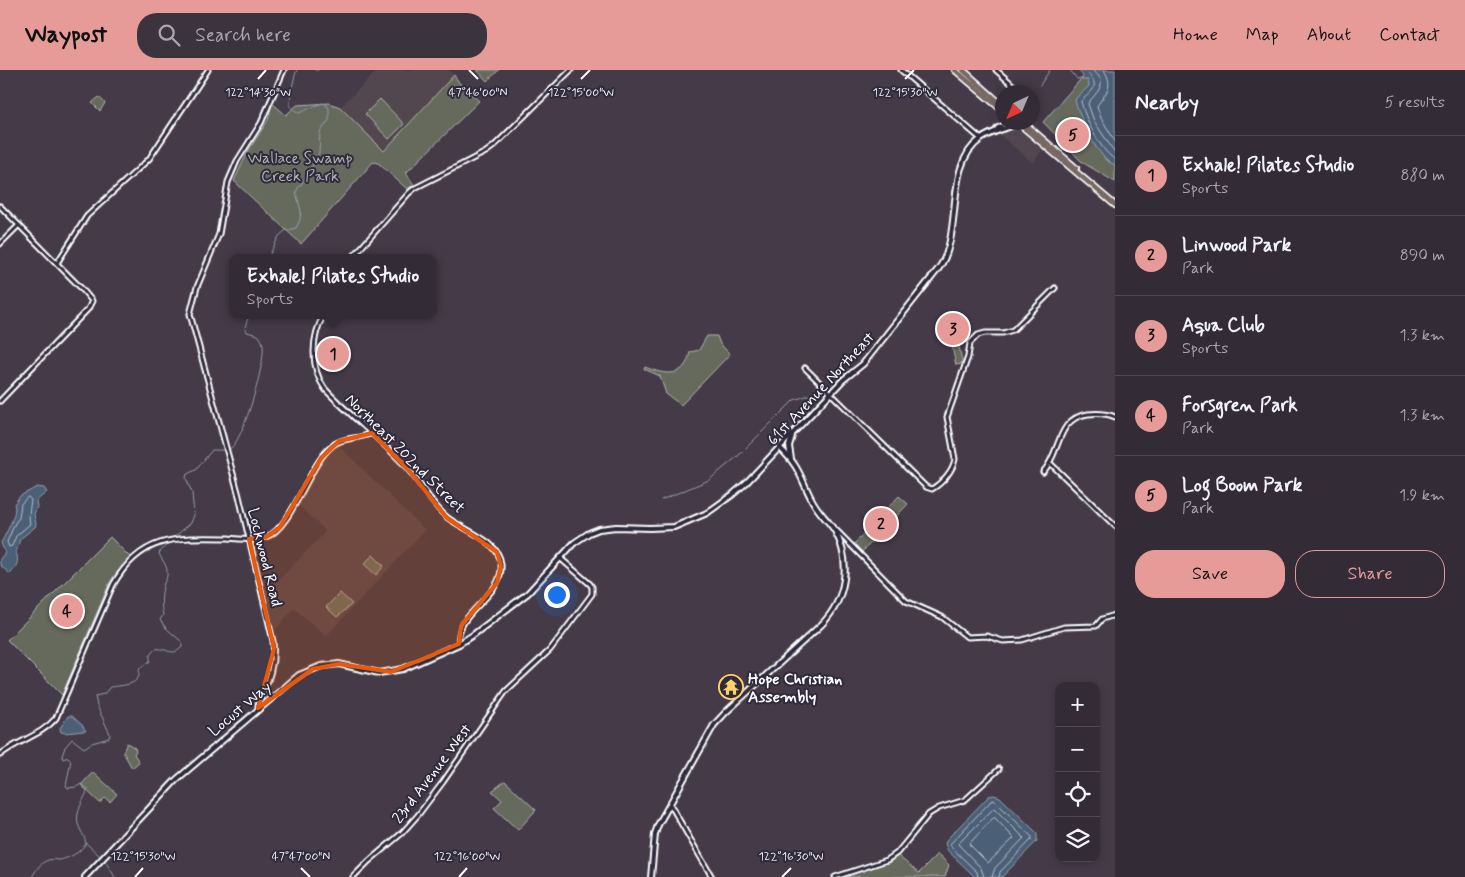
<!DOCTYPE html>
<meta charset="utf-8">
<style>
body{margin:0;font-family:Mynerve,sans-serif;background:#3b343e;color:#f1f3f6}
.controls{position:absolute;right:15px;bottom:15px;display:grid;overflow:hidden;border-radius:10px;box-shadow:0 2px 8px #0003}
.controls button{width:45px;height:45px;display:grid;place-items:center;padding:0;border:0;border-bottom:1px solid #4e4851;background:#332c36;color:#f1f3f6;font:25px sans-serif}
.compass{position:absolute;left:995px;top:15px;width:45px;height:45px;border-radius:50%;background:#332c36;box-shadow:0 2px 8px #0003;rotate:224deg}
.you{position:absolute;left:556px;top:524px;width:18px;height:18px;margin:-12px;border:4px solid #fff;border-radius:50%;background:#1a73e8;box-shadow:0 0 0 8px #1a73e833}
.badge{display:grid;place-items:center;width:32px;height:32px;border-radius:50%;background:#e69b98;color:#111;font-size:16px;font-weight:700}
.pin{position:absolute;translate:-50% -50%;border:2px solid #fff;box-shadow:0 1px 5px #0006}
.popup{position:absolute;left:229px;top:184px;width:208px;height:65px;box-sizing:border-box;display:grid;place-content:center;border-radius:10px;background:#332c36;filter:drop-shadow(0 1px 4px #0005);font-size:16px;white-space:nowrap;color:#a9a7ad}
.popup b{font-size:19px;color:#f1f3f6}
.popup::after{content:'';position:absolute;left:50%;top:100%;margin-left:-10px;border:10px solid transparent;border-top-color:#332c36}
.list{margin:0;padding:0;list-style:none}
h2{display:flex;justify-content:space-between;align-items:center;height:65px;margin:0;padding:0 20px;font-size:21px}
h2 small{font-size:16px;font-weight:400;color:#a9a7ad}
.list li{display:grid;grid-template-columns:32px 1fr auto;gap:15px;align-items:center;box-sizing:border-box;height:80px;padding:0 20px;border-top:1px solid #4e4851}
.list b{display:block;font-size:19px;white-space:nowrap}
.list p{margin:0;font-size:16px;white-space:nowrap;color:#a9a7ad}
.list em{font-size:16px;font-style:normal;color:#a9a7ad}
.actions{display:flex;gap:10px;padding:15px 20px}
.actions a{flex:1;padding:11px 0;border:1px solid #e69b98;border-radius:20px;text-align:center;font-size:18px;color:#e69b98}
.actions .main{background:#e69b98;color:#111}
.icon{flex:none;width:28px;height:28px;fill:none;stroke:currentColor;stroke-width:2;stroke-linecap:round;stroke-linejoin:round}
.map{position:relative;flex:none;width:1115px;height:807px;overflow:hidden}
header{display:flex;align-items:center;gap:30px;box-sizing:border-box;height:70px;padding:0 25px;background:#e69b98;color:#111}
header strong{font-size:24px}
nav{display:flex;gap:28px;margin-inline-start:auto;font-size:18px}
.search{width:350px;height:45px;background:#3b343e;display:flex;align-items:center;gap:12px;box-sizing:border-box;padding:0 18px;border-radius:20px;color:#a9a7ad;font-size:19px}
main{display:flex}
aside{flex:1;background:#332c36}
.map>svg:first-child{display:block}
.built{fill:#52464f}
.green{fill:#666a5d;stroke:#b2b4ae}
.water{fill:#4c6177;stroke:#94a0ad}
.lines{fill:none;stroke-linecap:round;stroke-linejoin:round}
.shore{stroke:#b7c0c9;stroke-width:1}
.stream{stroke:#94a0ad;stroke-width:1}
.tertiary-casing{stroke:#fff;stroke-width:7}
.secondary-casing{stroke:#fff;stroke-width:8}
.primary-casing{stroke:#fff;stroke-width:8}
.tertiary{stroke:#2f2a3d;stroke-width:3}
.secondary{stroke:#2f2a3d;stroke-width:4}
.primary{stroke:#776864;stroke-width:4.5}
.marked{fill:#e8590c;fill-opacity:0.2;stroke:#e8590c;stroke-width:4;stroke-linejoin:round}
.ticks{fill:none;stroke:#fff;stroke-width:2}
.labels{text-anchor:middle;stroke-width:4;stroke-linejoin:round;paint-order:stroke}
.park-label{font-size:16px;fill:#b2b4ae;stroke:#2f2a3d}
.street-label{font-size:16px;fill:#fff;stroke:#2f2a3d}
.poi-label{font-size:16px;font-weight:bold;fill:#fff;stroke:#2f2a3d;text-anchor:start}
.ticks-label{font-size:12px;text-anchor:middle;fill:#fff;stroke:#2f2a3d;stroke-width:4;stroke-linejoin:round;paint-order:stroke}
</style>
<header>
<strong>Waypost</strong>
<div class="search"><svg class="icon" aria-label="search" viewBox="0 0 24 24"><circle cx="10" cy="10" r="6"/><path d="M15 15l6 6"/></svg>Search here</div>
<nav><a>Home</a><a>Map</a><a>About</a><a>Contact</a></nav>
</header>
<main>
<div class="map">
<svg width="1115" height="807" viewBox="0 0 1115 807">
<rect width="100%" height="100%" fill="#443a48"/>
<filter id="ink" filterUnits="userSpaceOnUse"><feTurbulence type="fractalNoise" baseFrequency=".02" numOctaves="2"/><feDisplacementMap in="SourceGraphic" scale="10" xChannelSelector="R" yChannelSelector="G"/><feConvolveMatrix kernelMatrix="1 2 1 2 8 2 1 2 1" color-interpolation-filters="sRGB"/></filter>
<g filter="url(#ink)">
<g class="built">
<polygon points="378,0 449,0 454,5 384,81 340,37"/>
<polygon points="1016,57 1042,80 1033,93 999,64"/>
<polygon points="338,375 425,460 326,566 294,538 275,560 264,517 278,511 326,461 297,434 328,383"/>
</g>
<g class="green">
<polygon points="477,0 499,0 487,11"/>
<polygon points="454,5 460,14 479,31 406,103 414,115 407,119 378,93 373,92 301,174 234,111 247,83 268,50 272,33 286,45 297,35 329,33 340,37 384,81"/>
<polygon points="1081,9 1088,10 1089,12 1095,74 1106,90 1115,95 1115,112 1082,92 1043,52"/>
<polygon points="99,27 105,33 100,41 92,33"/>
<polygon points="380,29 404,54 389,69 365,44"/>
<path d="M707 266H717L720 274 730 284 681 335 666 324 660 306 644 299 645 297C665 305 685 309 690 282L699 280Z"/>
<polygon points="957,266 962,291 961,294 956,295 950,268"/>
<polygon points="899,426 908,434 862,482 854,474"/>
<polygon points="110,467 130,487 115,505 110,512 62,625 7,570"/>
<polygon points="373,485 384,496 376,505 364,494"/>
<polygon points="340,523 352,534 337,547 326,537"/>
<polygon points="127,673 135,678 136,681 134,684 139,692 132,698 123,682"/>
<polygon points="93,702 117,724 110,732 105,728 100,733 81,715"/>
<polygon points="505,711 536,740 518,760 494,738 502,730 492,721"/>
<polygon points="938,784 949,795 945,807 841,807 890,792 898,786 919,803"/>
</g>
<g class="water">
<path d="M1078 0H1115V95C1095 86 1082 51 1075 31L1076 28 1089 16 1088 10H1082L1083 6Z"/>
<path d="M37 417 44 418 47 422 36 431 37 437 34 444 36 454 35 457 20 469 16 483C20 490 16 499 10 504L0 495V489L5 483 1 473C6 463 18 443 14 434L20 426Z"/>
<path d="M68 646H72L82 655 86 661C79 661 66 664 61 662L60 658Z"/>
<polygon points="994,725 1000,727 1035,761 1037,764 1037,771 1002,807 975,807 948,781 945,774 947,769 989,726"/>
</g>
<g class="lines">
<g class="shore">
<path d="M1084 0C1087 4 1091 5 1093 10 1098 19 1087 25 1081 31 1084 46 1101 83 1115 89"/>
<path d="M1092 0C1112 14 1094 23 1088 34L1094 51 1115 83"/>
<path d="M1104 0C1115 18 1105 23 1097 36L1101 48 1115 71"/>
<path d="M28 427 31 430C30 438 28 445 30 454L16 466 12 476 9 477 7 472 15 453 19 448 21 434Z"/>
<polygon points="995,748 1014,768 988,793 969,774 992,749"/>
<polyline points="978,807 977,802 952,778 950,774 991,731 994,730 1032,767 1031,770 1000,802 999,807"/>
<polyline points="984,807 981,798 958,774 994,738 1024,768 995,798 992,807"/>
</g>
<g class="stream">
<polyline points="315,0 318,0"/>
<polyline points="1070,0 1077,9 1081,9"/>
<polyline points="1040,15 1050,0"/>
<path d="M268 188 279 166 285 161 296 158 300 150 301 141 296 122 298 118 306 108 319 83 320 62 329 50V39L326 34 322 33 299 43 290 37C289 32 294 4 297 0"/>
<polyline points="746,378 794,330 821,321"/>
<polyline points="661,430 709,410 744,381"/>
<path d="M173 468 191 453 194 445 192 423 186 408 187 404 196 400 212 380C218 380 226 381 231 378 244 368 266 291 263 275 263 271 260 268 258 265L247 262 245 257 248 248 256 245"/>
<polyline points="87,774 101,787"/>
<polyline points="105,791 115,807"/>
<path d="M32 807C36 800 40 793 48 790 52 789 56 790 60 790 71 787 80 783 86 773 85 766 80 761 78 754 75 742 84 730 88 719L81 714 76 717 68 718 66 716 71 690 68 687 63 689 62 686 65 677 72 669 84 678 92 673 109 668 110 664 97 636 95 626 104 624 110 617C122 615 142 616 139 599L150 591V585L155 579C167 577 172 588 182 577V572L166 558 160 550 163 545C161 537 161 526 163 517 164 511 168 508 167 502 167 494 161 490 159 483L170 471"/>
</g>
<defs>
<g id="tertiary">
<polyline points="901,0 981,69"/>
<polyline points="996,0 1021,22"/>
<polyline points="0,136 82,219 92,231 88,239 0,331"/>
<polyline points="0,174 19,155"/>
<polyline points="352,188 409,123 415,118 486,82 494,76 571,0"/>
<polyline points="57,193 87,146 149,89 208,0"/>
<path d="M324 245C311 266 310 298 325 319 351 347 382 370 407 398 422 414 431 435 448 448 465 461 499 470 501 494 504 528 454 541 459 574"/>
<path d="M805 298 926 417 932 419C942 413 953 401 955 389L947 347 968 287 970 273 978 265 985 263H1003L1013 260 1055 218"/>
<polyline points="1051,394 1115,456"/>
<path d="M1043 402C1061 383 1056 348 1088 344 1098 343 1106 343 1115 347"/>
<polyline points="836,460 906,531 942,547 967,567 987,566 1003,571 1022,570 1064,557 1096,556 1102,549 1115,545"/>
<path d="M258 638V635C267 614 276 595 273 571L239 426 190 244 197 217 219 164 228 112 237 91 261 53 284 0"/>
<path d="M0 685C18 670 41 666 56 648L113 515C141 465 177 467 228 468 241 469 254 471 266 467 293 458 308 394 333 375 345 366 359 370 372 363"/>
<polyline points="670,734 712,807"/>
<polyline points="353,807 369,791 402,763 418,745 443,712 506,621 550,580 592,524 592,517 590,514 560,488"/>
<polyline points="835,807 887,790 897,783 929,744 939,738 965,730 999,699"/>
</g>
<g id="secondary">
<polyline points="996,61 998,58 1012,52"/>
<polyline points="791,389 789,376 792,366"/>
<path d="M85 807 176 710 299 605 321 596 339 594 379 603 403 599 459 574 473 565 528 523 574 473 589 463 599 459 616 457 650 458 674 457 707 443 732 425 747 412 843 310 863 294 939 198C964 163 943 95 981 69 992 61 1007 58 1020 53"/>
<path d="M651 807 655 764 658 755 714 655 726 642 822 554C846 529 852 492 835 461 828 450 818 442 812 430 800 407 800 397 780 378"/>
</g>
<g id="primary">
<polyline points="955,0 1002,40"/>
<polyline points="963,0 1002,35"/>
<polyline points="1017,52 1115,135"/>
<polyline points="1023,52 1076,98"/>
<polyline points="1004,55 1006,52"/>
</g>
</defs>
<use href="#tertiary" class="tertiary-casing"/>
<use href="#secondary" class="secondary-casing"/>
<use href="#primary" class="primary-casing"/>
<use href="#tertiary" class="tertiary"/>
<use href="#secondary" class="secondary"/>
<use href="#primary" class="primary"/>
</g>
</g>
<path class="marked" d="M372 363 407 398 447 448 497 482 501 496 497 513 461 556 459 574 391 602 339 594 313 599 258 638 274 579 249 469 266 467 280 457 321 388 339 371Z"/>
<path class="ticks" d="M469 0 478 9M258 9 266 0M581 9 590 0M905 9 914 0M301 798 310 807M135 807 143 798M459 807 467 798M782 807 791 798"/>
<defs>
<symbol id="temple-ring" viewBox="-11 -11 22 22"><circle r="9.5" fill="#2f2a3d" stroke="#ffd166" stroke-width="1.5"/><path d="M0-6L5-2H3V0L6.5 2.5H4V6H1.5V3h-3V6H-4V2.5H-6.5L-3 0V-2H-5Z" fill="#ffd166"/></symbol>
</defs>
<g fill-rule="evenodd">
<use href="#temple-ring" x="717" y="603" width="28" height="28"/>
</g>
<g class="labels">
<g class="park-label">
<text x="300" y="93">Wallace Swamp<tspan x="300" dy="18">Creek Park</tspan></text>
</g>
<g class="street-label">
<text transform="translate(820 318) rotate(-47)" y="6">61st Avenue Northeast</text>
<text transform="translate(406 383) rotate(45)" y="6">Northeast 202nd Street</text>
<text transform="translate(266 487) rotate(76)" y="6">Lockwood Road</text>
<text transform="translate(239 638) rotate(-40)" y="6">Locust Way</text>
<text transform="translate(431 703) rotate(-53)" y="6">23rd Avenue West</text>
</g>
<g class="poi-label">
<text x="748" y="614">Hope Christian<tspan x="748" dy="18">Assembly</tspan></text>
</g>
</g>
<g class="ticks-label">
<text x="478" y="26">47°46'00"N</text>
<text x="905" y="26">122°15'30"W</text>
<text x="258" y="26">122°14'30"W</text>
<text x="581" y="26">122°15'00"W</text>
<text x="143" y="790">122°15'30"W</text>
<text x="467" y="790">122°16'00"W</text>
<text x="791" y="790">122°16'30"W</text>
<text x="301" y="790">47°47'00"N</text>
</g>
</svg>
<div class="controls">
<button>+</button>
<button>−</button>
<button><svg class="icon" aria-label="locate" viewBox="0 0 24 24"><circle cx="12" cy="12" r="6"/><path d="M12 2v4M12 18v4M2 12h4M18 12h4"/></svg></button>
<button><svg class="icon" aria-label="layers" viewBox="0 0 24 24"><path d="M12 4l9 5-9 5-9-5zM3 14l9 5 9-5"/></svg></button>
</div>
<svg class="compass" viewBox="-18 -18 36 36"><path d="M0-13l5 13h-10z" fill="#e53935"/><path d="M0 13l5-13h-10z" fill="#a9a7ad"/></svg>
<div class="you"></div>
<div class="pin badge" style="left:333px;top:284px">1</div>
<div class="popup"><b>Exhale! Pilates Studio</b>Sports</div>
<div class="pin badge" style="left:881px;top:454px">2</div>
<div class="pin badge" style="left:953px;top:259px">3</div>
<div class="pin badge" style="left:67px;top:541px">4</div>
<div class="pin badge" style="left:1073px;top:65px">5</div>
</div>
<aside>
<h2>Nearby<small>5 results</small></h2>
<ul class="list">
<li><span class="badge">1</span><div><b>Exhale! Pilates Studio</b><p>Sports</p></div><em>880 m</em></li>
<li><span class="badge">2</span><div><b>Linwood Park</b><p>Park</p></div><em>890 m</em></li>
<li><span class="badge">3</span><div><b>Aqua Club</b><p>Sports</p></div><em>1.3 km</em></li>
<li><span class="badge">4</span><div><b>Forsgren Park</b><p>Park</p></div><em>1.3 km</em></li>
<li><span class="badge">5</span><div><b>Log Boom Park</b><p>Park</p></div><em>1.9 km</em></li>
</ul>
<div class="actions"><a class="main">Save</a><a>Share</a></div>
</aside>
</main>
